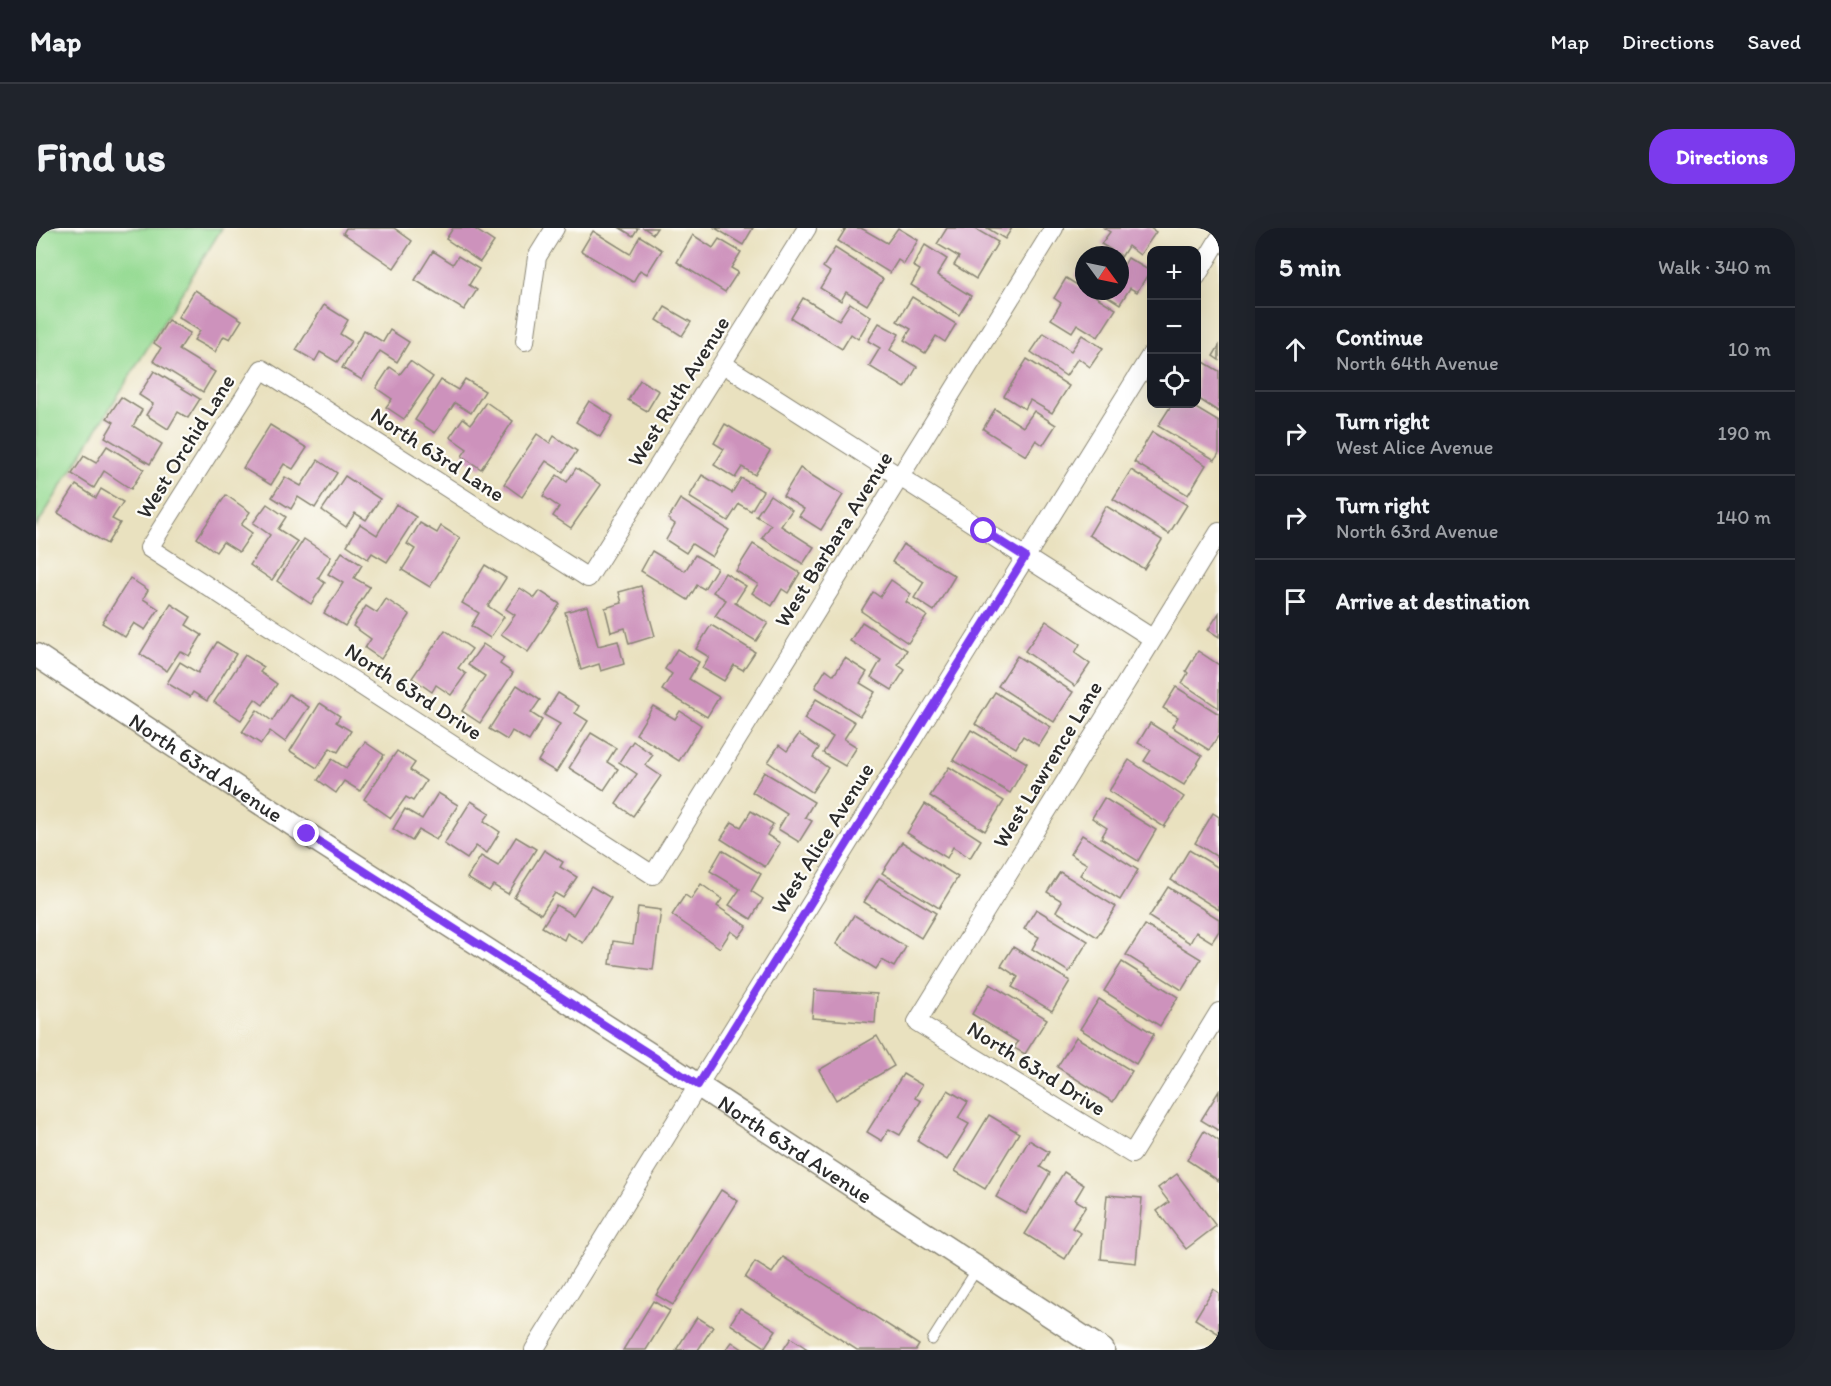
<!DOCTYPE html>
<meta charset="utf-8">
<style>
body{margin:0;font-family:Itim,sans-serif;background:#20242c;color:#f1f3f6}
.controls{position:absolute;right:18px;top:18px;display:grid;overflow:hidden;border-radius:12px;box-shadow:0 6px 24px #0002}
.controls button{width:54px;height:54px;display:grid;place-items:center;padding:0;border:0;border-bottom:2px solid #363941;background:#171b24;color:#f1f3f6;font:30px sans-serif}
.compass{position:absolute;left:1039px;top:18px;width:54px;height:54px;border-radius:50%;background:#171b24;box-shadow:0 6px 24px #0002;rotate:123deg}
.stop{position:absolute;width:18px;height:18px;margin:-14px;border:4px solid #7c3aed;border-radius:50%;background:#fff}
.stop.end{background:#7c3aed;border-color:#fff;box-shadow:0 2px 6px #0008}
.list{margin:0;padding:0;list-style:none}
h2{display:flex;justify-content:space-between;align-items:center;height:78px;margin:0;padding:0 24px;font-size:26px}
h2 small{font-size:20px;font-weight:400;color:#9ea1a6}
.list li{display:grid;grid-template-columns:39px 1fr auto;gap:18px;align-items:center;box-sizing:border-box;height:84px;padding:0 24px;border-top:2px solid #363941}
.list b{display:block;font-size:22px;white-space:nowrap}
.list p{margin:0;font-size:20px;white-space:nowrap;color:#9ea1a6}
.list em{font-size:20px;font-style:normal;color:#9ea1a6}
.icon{flex:none;width:33px;height:33px;fill:none;stroke:currentColor;stroke-width:2;stroke-linecap:round;stroke-linejoin:round}
.map{position:relative;flex:none;width:1183px;height:1122px;overflow:hidden;border-radius:24px}
header{display:flex;align-items:center;gap:36px;box-sizing:border-box;height:84px;padding:0 30px;background:#171b24;border-bottom:2px solid #363941}
header strong{font-size:28px}
nav{display:flex;gap:33px;margin-inline-start:auto;font-size:21px}
.intro{display:flex;align-items:center;justify-content:space-between;box-sizing:border-box;height:144px;padding:0 36px}
h1{margin:0;font-size:42px}
.button{padding:15px 27px;border-radius:24px;background:#7c3aed;color:#fff;font-size:21px;font-weight:700}
main{display:flex;gap:36px;padding:0 36px}
aside{flex:1;background:#171b24;border-radius:24px;box-shadow:0 6px 24px #0002}
.map>svg:first-child{display:block}
.green{fill:#97db94;stroke:#618360;stroke-width:1.5}
.building{fill:#cd92bc}
.lines{fill:none;stroke-linecap:round;stroke-linejoin:round}
.service-casing{stroke:#8a8675;stroke-width:11}
.minor-casing{stroke:#8a8675;stroke-width:20}
.tertiary-casing{stroke:#8a8675;stroke-width:25}
.service{stroke:#fff;stroke-width:9}
.minor{stroke:#fff;stroke-width:18}
.tertiary{stroke:#fff;stroke-width:22}
.route{stroke:#7c3aed;stroke-width:8}
.labels{text-anchor:middle;stroke-width:4.5;stroke-linejoin:round;paint-order:stroke}
.street-label{font-size:22px;fill:#2b2b2b;stroke:#fdfcf7}
</style>
<header>
<strong>Map</strong>
<nav><a>Map</a><a>Directions</a><a>Saved</a></nav>
</header>
<div class="intro"><h1>Find us</h1><a class="button">Directions</a></div>
<main>
<div class="map">
<svg width="1183" height="1122" viewBox="0 0 1183 1122">
<rect width="100%" height="100%" fill="#fdfcf7"/>
<filter id="ink" filterUnits="userSpaceOnUse"><feTurbulence type="fractalNoise" baseFrequency=".0167" numOctaves="2"/><feDisplacementMap in="SourceGraphic" scale="12" xChannelSelector="R" yChannelSelector="G"/><feConvolveMatrix kernelMatrix="1 2 1 2 8 2 1 2 1" color-interpolation-filters="sRGB"/></filter>
<filter id="wash" filterUnits="userSpaceOnUse"><feTurbulence type="fractalNoise" baseFrequency=".008" numOctaves="4" result="noise"/><feDisplacementMap in="SourceGraphic" scale="24" xChannelSelector="R" yChannelSelector="G"/><feGaussianBlur stdDeviation="1.35" result="paint"/><feColorMatrix in="noise" values="0 0 0 0 0 0 0 0 0 0 0 0 0 0 0 0 0 1.4 0 .05"/><feComposite in="paint" operator="in"/></filter>
<g filter="url(#wash)">
<rect width="100%" height="100%" fill="#e9e1bf"/>
<polygon class="green" points="0,0 186,0 0,299"/>
<g id="blocks">
<g class="building">
<polygon points="310,0 358,0 376,13 358,40 307,5"/>
<polygon points="417,0 437,0 458,14 444,34 410,11"/>
<polygon points="584,0 602,0 597,8"/>
<polygon points="608,0 621,0 617,6"/>
<polygon points="679,0 717,0 707,17"/>
<polygon points="810,0 825,0 851,15 862,0 882,12 868,36 862,32 854,45 802,13"/>
<polygon points="911,0 938,0 962,14 940,51 918,37 923,29 901,16"/>
<polygon points="951,0 976,0 969,11"/>
<polygon points="1068,0 1114,0 1120,4 1104,27 1092,18 1084,31 1084,27 1065,16 1074,4"/>
<polygon points="557,3 594,26 604,8 626,22 611,46 604,42 597,54 545,23"/>
<polygon points="657,7 677,20 683,11 705,24 695,40 702,44 689,64 641,34"/>
<polygon points="889,17 911,31 901,47 935,68 923,87 875,57 884,42 877,38"/>
<polygon points="799,20 847,51 831,77 810,64 805,73 784,60 794,44 787,39"/>
<polygon points="397,23 417,36 422,28 443,41 433,57 441,62 428,82 379,52"/>
<polygon points="1092,30 1114,43 1101,64 1094,60 1084,76 1063,63 1084,63 1084,44"/>
<polygon points="1048,34 1048,54 1039,48"/>
<polygon points="1030,50 1080,81 1062,109 1041,96 1036,104 1015,91 1025,75 1018,70"/>
<polygon points="159,62 206,92 194,111 188,108 179,124 158,112 164,103 142,89"/>
<polygon points="876,69 920,96 909,114 900,108 889,125 868,112 875,101 861,93"/>
<polygon points="767,70 803,92 814,75 835,89 822,111 815,106 806,121 755,90"/>
<polygon points="288,77 312,92 304,106 315,113 301,134 284,124 279,133 260,122"/>
<polygon points="629,79 655,94 646,108 621,92"/>
<polygon points="132,92 154,105 143,122 179,144 167,164 117,133 125,120 118,115"/>
<polygon points="843,95 863,106 854,122 881,139 869,160 833,138 844,120 832,113"/>
<polygon points="328,102 347,114 354,102 373,114 361,134 344,123 326,152 306,140"/>
<polygon points="1008,105 1035,123 1046,107 1067,120 1054,139 1042,130 1030,148 995,124"/>
<polygon points="1183,118 1183,132 1177,128"/>
<polygon points="1161,130 1183,143 1183,184 1160,169"/>
<polygon points="991,131 1033,158 1016,185 994,172 989,181 968,168"/>
<polygon points="374,133 397,149 368,191 350,179 356,171 340,160 354,139 364,146"/>
<polygon points="118,143 164,171 152,190 142,184 132,201 110,187 117,176 103,167"/>
<polygon points="429,151 449,163 435,185 419,175 399,205 379,192 405,152 422,162"/>
<polygon points="604,152 623,163 611,183 592,172"/>
<polygon points="85,169 106,182 97,198 126,216 114,236 69,209 78,194 71,190"/>
<polygon points="553,173 577,188 564,209 540,194"/>
<polygon points="450,174 477,193 445,241 426,228 431,221 414,209 427,190 435,196"/>
<polygon points="1136,176 1153,176 1183,194 1183,225 1179,232 1122,198"/>
<polygon points="959,181 987,199 998,183 1020,197 1007,217 1000,212 990,228 947,201"/>
<polygon points="689,196 734,223 719,247 706,239 699,250 678,237 688,221 678,215"/>
<polygon points="234,197 271,220 257,241 248,236 235,257 207,240"/>
<polygon points="1116,204 1170,237 1152,267 1098,234"/>
<polygon points="501,206 514,215 518,208 541,223 527,244 510,233 486,269 468,256"/>
<polygon points="71,218 108,241 95,261 68,243 58,260 36,246 48,228 60,235"/>
<polygon points="282,232 301,245 279,280 262,269 255,281 236,269 249,249 265,258"/>
<polygon points="540,240 565,257 535,300 517,288 523,279 507,268 521,247 531,254"/>
<polygon points="764,240 807,267 785,302 763,288 768,281 747,268"/>
<polygon points="1095,242 1151,277 1133,306 1077,271"/>
<polygon points="666,247 696,265 705,250 727,263 715,283 703,276 692,293 653,269"/>
<polygon points="309,248 344,271 330,292 319,285 310,299 286,282"/>
<polygon points="40,257 60,270 65,261 87,274 76,291 84,295 71,316 22,285"/>
<polygon points="190,267 214,284 205,297 216,305 203,324 187,314 180,324 161,310"/>
<polygon points="734,267 756,282 745,298 778,319 767,336 726,310 735,297 720,288"/>
<polygon points="644,271 693,302 676,329 656,316 650,325 630,312 639,296 632,291"/>
<polygon points="231,276 250,289 242,301 262,314 236,352 214,337 234,307 217,295"/>
<polygon points="360,276 380,289 351,334 336,325 332,331 311,317 324,296 341,307"/>
<polygon points="1070,278 1126,312 1108,341 1053,307"/>
<polygon points="384,295 401,305 405,298 424,310 394,359 366,342 379,321 371,316"/>
<polygon points="268,311 295,329 282,350 289,355 275,376 241,353"/>
<polygon points="717,316 764,345 752,365 746,361 736,378 716,365 722,356 700,343"/>
<polygon points="867,316 919,348 898,383 878,370 888,354 856,334"/>
<polygon points="616,323 649,343 659,327 681,340 668,361 661,357 652,372 605,343"/>
<polygon points="306,324 326,337 318,350 334,359 309,398 288,385 307,355 292,346"/>
<polygon points="449,337 470,350 452,378 468,389 454,410 435,398 443,385 426,375"/>
<polygon points="689,345 710,358 699,375 732,395 720,413 679,388 690,372 677,364"/>
<polygon points="94,350 112,362 107,371 123,381 109,402 98,395 89,409 66,395"/>
<polygon points="855,352 875,366 870,374 891,388 872,415 825,383 837,364 844,369"/>
<polygon points="605,358 619,408 593,416 589,400 575,404 569,380 586,375 583,364"/>
<polygon points="484,360 499,370 504,363 524,376 492,424 465,406 479,387 470,381"/>
<polygon points="350,371 374,387 345,431 329,420 335,411 317,398 330,378 341,385"/>
<polygon points="135,376 155,389 150,397 166,407 153,428 144,423 131,443 104,426"/>
<polygon points="551,378 562,418 582,413 588,436 565,443 563,436 545,442 529,384"/>
<polygon points="1183,385 1183,409 1172,402"/>
<polygon points="1010,393 1044,416 1039,425 1054,436 1039,458 989,423"/>
<polygon points="826,394 871,422 862,437 869,442 856,462 835,449 845,432 814,413"/>
<polygon points="675,397 719,424 707,442 698,437 688,453 666,440 673,429 660,421"/>
<polygon points="409,402 436,421 422,440 430,446 415,467 400,457 396,464 376,450"/>
<polygon points="181,414 200,426 171,473 157,464 154,469 131,455 144,434 162,445"/>
<polygon points="447,416 468,430 464,436 477,445 444,495 426,483 449,448 432,437"/>
<polygon points="641,421 663,434 653,451 683,469 671,489 626,462 636,446 629,441"/>
<polygon points="1162,423 1183,437 1183,480 1146,455 1152,445 1150,443"/>
<polygon points="209,427 228,439 224,444 241,456 227,477 219,471 205,492 178,474"/>
<polygon points="981,428 1037,464 1018,494 962,458"/>
<polygon points="809,430 831,444 824,455 839,464 824,488 779,459 790,441 798,447"/>
<polygon points="481,457 504,472 495,485 506,492 493,513 476,503 471,512 453,501"/>
<polygon points="1140,459 1183,486 1183,507 1173,522 1136,499 1142,489 1127,480"/>
<polygon points="959,464 1015,499 1003,518 987,508 980,520 939,496"/>
<polygon points="522,465 543,478 539,485 552,493 520,544 502,533 524,496 508,487"/>
<polygon points="253,466 273,479 249,514 234,503 225,516 206,504 221,482 236,493"/>
<polygon points="780,471 819,494 808,511 821,519 809,538 787,525 797,509 768,491"/>
<polygon points="284,475 304,488 300,494 315,503 302,524 294,520 281,540 254,523"/>
<polygon points="617,478 639,491 644,483 665,497 643,533 600,506"/>
<polygon points="1114,495 1166,528 1148,557 1108,533 1115,522 1102,515"/>
<polygon points="935,502 991,535 974,565 917,532"/>
<polygon points="555,505 580,520 571,534 582,541 568,562 533,540"/>
<polygon points="763,506 783,520 777,529 792,540 776,564 732,534 743,517 751,523"/>
<polygon points="597,513 617,527 609,537 625,548 597,588 580,576 601,546 583,534"/>
<polygon points="329,514 348,527 324,563 308,553 300,565 282,552 296,531 310,540"/>
<polygon points="361,523 379,535 374,542 390,553 377,573 370,569 355,590 328,571"/>
<polygon points="1093,532 1148,569 1128,599 1073,563"/>
<polygon points="913,539 968,573 949,603 894,568"/>
<polygon points="728,544 778,574 769,589 776,593 763,614 742,601 751,586 716,564"/>
<polygon points="402,565 422,577 400,612 383,602 376,613 357,601 369,581 386,591"/>
<polygon points="1068,570 1120,602 1102,633 1065,610 1071,600 1056,590"/>
<polygon points="435,573 454,585 448,593 464,604 451,625 440,618 431,631 408,616"/>
<polygon points="889,576 945,612 934,630 917,619 911,630 871,605"/>
<polygon points="715,583 737,596 731,607 744,615 729,639 685,611 696,594 705,599"/>
<polygon points="1177,585 1183,589 1183,630 1159,615"/>
<polygon points="1046,607 1102,642 1084,672 1044,647 1051,636 1034,626"/>
<polygon points="480,609 500,621 472,666 457,657 453,663 431,650 445,628 462,638"/>
<polygon points="866,614 922,649 903,680 846,645"/>
<polygon points="508,622 527,634 524,639 541,649 527,670 519,665 505,686 478,669"/>
<polygon points="686,622 725,646 715,663 727,671 715,691 693,677 704,661 674,643"/>
<polygon points="1153,622 1183,640 1183,682 1135,652"/>
<polygon points="1024,644 1080,679 1061,709 1020,683 1026,673 1011,664"/>
<polygon points="843,650 900,685 885,710 828,674"/>
<polygon points="665,656 686,671 681,678 711,698 703,709 695,703 684,720 636,687 649,667 655,671"/>
<polygon points="555,658 575,670 547,715 531,705 528,712 506,699 520,677 537,687"/>
<polygon points="1132,659 1183,691 1183,703 1176,714 1160,704 1154,715 1113,689"/>
<polygon points="602,679 625,682 617,742 574,736 577,713 597,716"/>
<polygon points="1000,681 1052,713 1033,744 996,721 1003,709 988,701"/>
<polygon points="818,687 870,719 858,739 846,732 840,741 800,716"/>
<polygon points="1109,697 1165,731 1146,762 1090,727"/>
<polygon points="977,719 1034,753 1016,783 976,759 982,749 965,738"/>
<polygon points="1086,734 1142,769 1124,798 1068,763"/>
<polygon points="954,756 1011,791 989,826 978,820 982,814 936,786"/>
<polygon points="778,762 841,766 839,795 776,790"/>
<polygon points="1063,771 1118,806 1100,836 1044,801"/>
<polygon points="841,808 858,838 800,872 783,842"/>
<polygon points="1040,809 1096,843 1077,874 1021,839"/>
<polygon points="867,846 886,857 879,870 885,873 864,907 853,901 846,913 831,904"/>
<polygon points="912,862 932,874 922,890 933,896 911,932 881,913"/>
<polygon points="1183,863 1183,903 1165,892"/>
<polygon points="953,887 983,905 949,961 919,943"/>
<polygon points="1168,903 1183,913 1183,953 1151,932"/>
<polygon points="993,912 1013,924 1004,939 1014,945 990,986 960,969"/>
<polygon points="1028,944 1048,957 1039,972 1050,978 1036,1000 1045,1005 1029,1031 989,1006"/>
<polygon points="1141,946 1180,998 1150,1021 1121,983 1133,974 1122,960"/>
<polygon points="685,962 702,973 637,1077 620,1067"/>
<polygon points="1071,967 1106,970 1100,1035 1065,1031"/>
<polygon points="747,1029 883,1117 880,1122 821,1122 709,1050 719,1034 736,1045"/>
<polygon points="1177,1061 1183,1065 1183,1106 1159,1091"/>
<polygon points="617,1073 634,1083 610,1122 587,1122"/>
<polygon points="704,1080 740,1102 729,1119 694,1096"/>
<polygon points="661,1089 677,1099 662,1122 640,1122"/>
<polygon points="755,1110 773,1122 747,1122"/>
<polygon points="696,1114 708,1122 690,1122"/>
</g>
</g>
</g>
<g filter="url(#ink)">
<use href="#blocks" fill-opacity="0" stroke="#8a8675" stroke-width="1.5"/>
<g class="lines">
<defs>
<polyline id="service" points="896,1112 941,1041"/>
<g id="minor">
<polyline points="771,0 552,350 226,141 113,320 617,647 1018,0"/>
<polyline points="1160,49 1183,11"/>
<polyline points="489,113 501,29 519,0"/>
<polyline points="687,136 1116,410"/>
<polyline points="1183,304 881,794 1096,926 1183,784"/>
<polyline points="498,1122 1116,125"/>
</g>
<g id="tertiary">
<path id="s1" d="M0 427 271 606 637 841 1067 1122"/>
</g>
</defs>
<use href="#service" class="service-casing"/>
<use href="#minor" class="minor-casing"/>
<use href="#tertiary" class="tertiary-casing"/>
<use href="#service" class="service"/>
<use href="#minor" class="minor"/>
<use href="#tertiary" class="tertiary"/>
</g>
</g>
<g class="lines" filter="url(#ink)">
<polyline class="route" points="271,606 662,857 989,329 948,303"/>
</g>
<g class="labels">
<g class="street-label">
<text transform="translate(642 163) rotate(-58)" y="8">West Ruth Avenue</text>
<text transform="translate(149 218) rotate(-58)" y="8">West Orchid Lane</text>
<text transform="translate(402 226) rotate(33)" y="8">North 63rd Lane</text>
<text transform="translate(797 311) rotate(-58)" y="8">West Barbara Avenue</text>
<text transform="translate(378 463) rotate(33)" y="8">North 63rd Drive</text>
<text transform="translate(1011 536) rotate(-59)" y="8">West Lawrence Lane</text>
<text dy="8" stroke="none"><textPath href="#s1" startOffset="204">North 63rd Avenue</textPath></text>
<text transform="translate(786 610) rotate(-58)" y="8">West Alice Avenue</text>
<text transform="translate(1001 840) rotate(32)" y="8">North 63rd Drive</text>
<text dy="8" stroke="none"><textPath href="#s1" startOffset="906">North 63rd Avenue</textPath></text>
</g>
</g>
</svg>
<div class="controls">
<button>+</button>
<button>−</button>
<button><svg class="icon" aria-label="locate" viewBox="0 0 24 24"><circle cx="12" cy="12" r="6"/><path d="M12 2v4M12 18v4M2 12h4M18 12h4"/></svg></button>
</div>
<svg class="compass" viewBox="-18 -18 36 36"><path d="M0-13l5 13h-10z" fill="#e53935"/><path d="M0 13l5-13h-10z" fill="#9ea1a6"/></svg>
<div class="stop" style="left:948px;top:303px"></div>
<div class="stop end" style="left:271px;top:606px"></div>
</div>
<aside>
<h2>5 min<small>Walk · 340 m</small></h2>
<ul class="list">
<li><svg class="icon" aria-label="ahead" viewBox="0 0 24 24"><path d="M12 20V5M6 11l6-6 6 6"/></svg><div><b>Continue</b><p>North 64th Avenue</p></div><em>10 m</em></li>
<li><svg class="icon" aria-label="right" viewBox="0 0 24 24"><path d="M7 20v-9h11M14 6l5 5-5 5"/></svg><div><b>Turn right</b><p>West Alice Avenue</p></div><em>190 m</em></li>
<li><svg class="icon" aria-label="right" viewBox="0 0 24 24"><path d="M7 20v-9h11M14 6l5 5-5 5"/></svg><div><b>Turn right</b><p>North 63rd Avenue</p></div><em>140 m</em></li>
<li><svg class="icon" aria-label="arrive" viewBox="0 0 24 24"><path d="M6 21V4h12l-3 4 3 4H6"/></svg><div><b>Arrive at destination</b></div></li>
</ul>
</aside>
</main>
